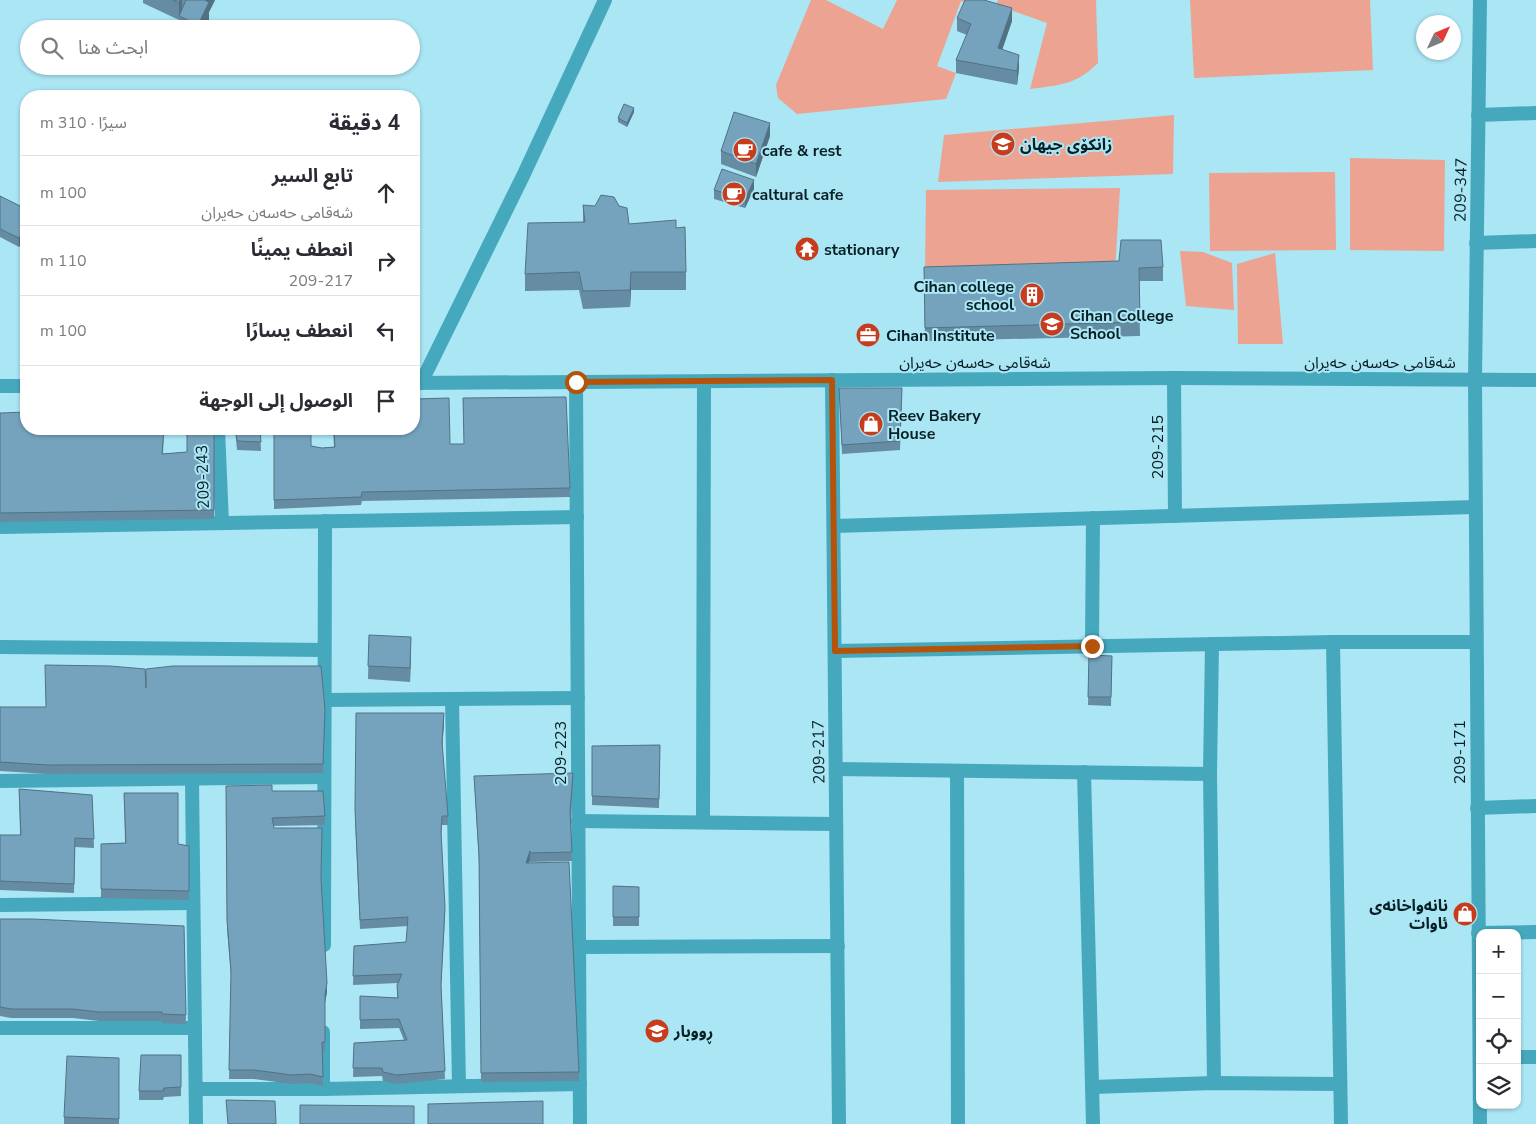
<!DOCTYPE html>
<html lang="ar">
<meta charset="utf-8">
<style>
body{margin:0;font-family:"Nunito Sans","Noto Sans Arabic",sans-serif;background:#f2f2f3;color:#2b2b33;direction:rtl}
.controls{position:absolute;right:15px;bottom:15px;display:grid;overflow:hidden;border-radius:10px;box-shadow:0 1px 4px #0004}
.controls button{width:45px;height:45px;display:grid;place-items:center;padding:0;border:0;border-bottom:1px solid #e1e1e2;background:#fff;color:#2b2b33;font:25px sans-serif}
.compass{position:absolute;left:1416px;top:15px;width:45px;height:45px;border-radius:50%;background:#fff;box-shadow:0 1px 4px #0004;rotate:46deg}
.stop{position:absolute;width:15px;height:15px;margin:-11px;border:4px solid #b45309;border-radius:50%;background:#fff}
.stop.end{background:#b45309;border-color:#fff;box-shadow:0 1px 5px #0008}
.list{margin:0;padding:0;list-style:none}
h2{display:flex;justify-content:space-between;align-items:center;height:65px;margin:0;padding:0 20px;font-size:21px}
h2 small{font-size:16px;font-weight:400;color:#7c7c81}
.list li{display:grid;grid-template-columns:32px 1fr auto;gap:15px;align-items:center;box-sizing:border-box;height:70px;padding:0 20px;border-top:1px solid #e1e1e2}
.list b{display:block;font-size:19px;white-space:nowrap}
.list p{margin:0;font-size:16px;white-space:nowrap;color:#7c7c81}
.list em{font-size:16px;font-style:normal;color:#7c7c81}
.icon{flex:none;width:28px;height:28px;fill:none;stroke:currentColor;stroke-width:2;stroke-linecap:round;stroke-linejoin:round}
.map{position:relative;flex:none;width:1536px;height:1124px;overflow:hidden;direction:ltr}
.search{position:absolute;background:#fff;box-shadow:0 1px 4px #0004;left:20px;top:20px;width:400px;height:55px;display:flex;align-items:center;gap:12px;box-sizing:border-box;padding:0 18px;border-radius:28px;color:#7c7c81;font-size:19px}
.panel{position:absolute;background:#fff;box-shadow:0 1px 4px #0004;left:20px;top:90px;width:400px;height:345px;border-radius:20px;direction:rtl}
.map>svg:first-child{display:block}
.green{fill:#eca391}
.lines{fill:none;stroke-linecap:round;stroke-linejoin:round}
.minor{stroke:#46a8bd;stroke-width:14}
.tertiary{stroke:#46a8bd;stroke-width:14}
.wall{fill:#658ca3}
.shaded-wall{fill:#527284}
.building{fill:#75a3bd;stroke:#527284}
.route{stroke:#b45309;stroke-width:6}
.labels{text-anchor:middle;stroke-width:4;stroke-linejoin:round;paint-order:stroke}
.poi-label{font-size:16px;font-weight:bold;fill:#082025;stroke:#abe6f4;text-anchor:start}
.street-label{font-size:16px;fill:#082025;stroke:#abe6f4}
</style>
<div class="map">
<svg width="1536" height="1124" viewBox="0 0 1536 1124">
<rect width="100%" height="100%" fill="#abe6f4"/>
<g class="green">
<polygon points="811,0 826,0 883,29 897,0 987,0 982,10 961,1 937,66 956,73 946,99 797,114 778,98 776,85"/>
<path d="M998 0H1096L1098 63C1076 85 1060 85 1030 89L1047 23 996 5Z"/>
<polygon points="1190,0 1370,0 1373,70 1194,78"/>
<polygon points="1174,115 1173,174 938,182 944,135"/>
<polygon points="1350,158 1445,160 1444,251 1350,250"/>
<polygon points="1335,172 1336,250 1210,251 1209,173"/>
<polygon points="1120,188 1115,272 925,272 926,190"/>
<polygon points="1180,251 1203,252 1232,263 1234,310 1186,306"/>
<polygon points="1275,253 1283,344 1238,344 1237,264"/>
</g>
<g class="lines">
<g class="minor">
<polyline points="1478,115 1536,113"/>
<polyline points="1476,243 1536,241"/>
<polyline points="1174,378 1175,516"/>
<polyline points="832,380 839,1124"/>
<polyline points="576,382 580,1124"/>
<polyline points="421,383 523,176 605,0"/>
<polyline points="218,429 222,523"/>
<polyline points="834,526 1475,507"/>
<polyline points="0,527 577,517"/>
<polyline points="1333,642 1341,1124"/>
<polyline points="1212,644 1210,774 1214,1083"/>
<polyline points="1092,646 1093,518"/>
<polyline points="0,647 324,650"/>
<polyline points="835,651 1333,642 1476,642"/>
<polyline points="452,699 459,1086"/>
<polyline points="324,700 578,698"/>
<polyline points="836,769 1210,774"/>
<polyline points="957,771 958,1124"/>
<polyline points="1084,772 1093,1124"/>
<polyline points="192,779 196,1124"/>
<polyline points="0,781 324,777"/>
<polyline points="1477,808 1536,806"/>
<polyline points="578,821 836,824"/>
<polyline points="703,822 704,382"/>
<polyline points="0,905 193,903"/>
<polyline points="1478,933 1536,932"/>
<polyline points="324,945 325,521"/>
<polyline points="579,947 838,946"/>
<polyline points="0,1028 195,1028"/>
<polyline points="1517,1057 1536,1057"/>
<polyline points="1092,1087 1214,1083 1340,1084"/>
<polyline points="196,1089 323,1089 580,1084"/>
<polyline points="323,1089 323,1032"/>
<polyline points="1480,1124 1475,380 1480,0"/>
</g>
<g class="tertiary">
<polyline points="414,383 1174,378 1536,380"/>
<polyline points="0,386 26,386"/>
</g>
</g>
<g class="wall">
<polygon points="143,0 215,0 209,12 209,20 204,29 179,29 179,20 143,3"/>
<polygon points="957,18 1012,21 1002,50 1019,68 1017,85 956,73 956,60 967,35 957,31"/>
<polygon points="634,112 627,127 618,122 618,118"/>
<polygon points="770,136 756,177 721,164 721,151"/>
<polygon points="754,189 745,208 714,199 714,190"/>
<polygon points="0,196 26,209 26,234 19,247 0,237"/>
<polygon points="583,205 629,224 676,228 686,272 686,290 631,290 630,307 583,309 579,290 525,291 525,274 583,222"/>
<polygon points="801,238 813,239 814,255 800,254"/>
<polygon points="924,267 1163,267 1163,281 1139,281 1140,336 925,341"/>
<polygon points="839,388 902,388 900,450 842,454"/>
<polygon points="463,398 570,488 570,497 362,501 361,505 274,509 274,429 311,446 322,448 334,447 333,429 414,429 450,444 464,444"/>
<polygon points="0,413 26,429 164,429 163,454 187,452 214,429 214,519 0,522"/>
<polygon points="235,429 260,429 261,451 237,450"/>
<polygon points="369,635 411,650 410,682 368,679"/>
<polygon points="1089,655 1112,656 1111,706 1088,705"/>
<polygon points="146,688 325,709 323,773 48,774 0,771 0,707 46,707"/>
<polygon points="444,722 442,746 448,816 448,825 442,825 441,837 445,916 441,989 445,1079 396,1084 383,1081 382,1076 353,1077 354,1043 404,1040 399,1028 360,1029 360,996 397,998 397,985 398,983 353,985 354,946 406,942 408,926 360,929 355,818"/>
<polygon points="660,745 659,808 592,805 592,746"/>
<polygon points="474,776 573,782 571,817 572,861 530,862 530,860 529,863 579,1072 579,1081 481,1082 479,864"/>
<polygon points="226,786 272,791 325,816 325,825 273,826 274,828 321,881 327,992 325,1002 325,1051 322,1051 323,1086 310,1083 292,1084 254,1079 229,1079 231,977 227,929"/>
<polygon points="19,789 92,795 94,848 75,847 74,893 0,890 0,835 20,835"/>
<polygon points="124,793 178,844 189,846 189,900 101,898 101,844 125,843"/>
<polygon points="613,886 639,887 639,926 613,926"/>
<polygon points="0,919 184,926 186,1024 162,1023 162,1021 99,1021 73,1018 11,1018 0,1016"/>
<polygon points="181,1055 181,1096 164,1097 163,1100 139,1100 139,1091"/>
<polygon points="119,1058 119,1124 64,1124 64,1117"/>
</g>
<g class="shaded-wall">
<polygon points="180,0 182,0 182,14 179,16 179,20 179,3"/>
<polygon points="206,0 215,0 209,12 209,20 204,29 198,29 198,25"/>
<polygon points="1012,8 1012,21 998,62 998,48"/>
<polygon points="1019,55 1019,68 1017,85 1017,71"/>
<polygon points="634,108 634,112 627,127 627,123"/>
<polygon points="770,123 770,136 756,177 756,164"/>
<polygon points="754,180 754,189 745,208 745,199"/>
<polygon points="26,225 26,234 19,247 19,238"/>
<polygon points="631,272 631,290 630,307 630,290"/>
<polygon points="411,637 411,650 410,682 410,668"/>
<polygon points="444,713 444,722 442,751 442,742"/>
<polygon points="530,851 530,860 526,872 526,863"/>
<polygon points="327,983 327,992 325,1003 325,994"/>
</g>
<g class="building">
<polygon points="173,0 180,0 179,3"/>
<polygon points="186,0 206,0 206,1 209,2 198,25 179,16"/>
<polygon points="965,0 984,0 1012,8 998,48 1019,55 1017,71 956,60 971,24 957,18"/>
<polygon points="280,93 286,96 279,96"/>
<polygon points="624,104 634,108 627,123 618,118"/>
<polygon points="734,112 770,123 756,164 721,151"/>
<polygon points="722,169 754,180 745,199 714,190"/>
<polygon points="601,195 614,197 619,206 627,208 629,224 676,220 676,228 685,227 686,272 631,272 630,290 583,291 579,272 525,274 528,223 585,222 583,205 595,206"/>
<polygon points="0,196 26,209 26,225 19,238 0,229"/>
<polygon points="801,238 813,239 814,250 800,250"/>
<polygon points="1121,240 1161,240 1163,267 1139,268 1140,322 925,328 924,267 1119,261"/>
<polygon points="839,388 902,388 900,441 842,445"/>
<polygon points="566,397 570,488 362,492 361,497 274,500 274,429 311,429 311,446 322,448 335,447 334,429 414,429 414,399 449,398 450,444 464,444 463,398"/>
<polygon points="26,412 26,429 164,429 162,454 187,452 187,429 214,429 214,510 0,513 0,413"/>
<polygon points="236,429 260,429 261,442 237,441"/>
<polygon points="369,635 411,637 410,668 368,666"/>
<polygon points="1089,655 1112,656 1111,697 1088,697"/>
<polygon points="45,665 110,666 145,669 146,688 146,669 173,666 321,666 325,709 323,764 48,765 0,762 0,707 46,707"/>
<polygon points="356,713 444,713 442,742 448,816 442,816 441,832 445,907 441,985 445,1071 396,1075 383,1072 382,1068 353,1068 354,1043 407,1040 399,1019 360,1020 360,996 398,998 397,985 402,974 353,976 354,946 406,942 408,917 360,920 355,809"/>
<polygon points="660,745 659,799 592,796 592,746"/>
<polygon points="573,773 570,812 572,852 530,853 530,851 526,863 569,862 579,1072 481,1073 479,855 474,776"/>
<polygon points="272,785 272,791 323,791 325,816 272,818 274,828 322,828 321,878 327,983 325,994 325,1042 322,1042 323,1077 310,1074 292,1075 254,1070 229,1070 231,971 227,920 226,786"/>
<polygon points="19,789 92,795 94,839 75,838 74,884 0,881 0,835 21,835"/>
<polygon points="124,793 178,793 178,844 189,846 189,891 101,889 101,844 126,843"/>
<polygon points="613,886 639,887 639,917 613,917"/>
<polygon points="0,919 33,919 184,926 186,1015 162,1014 162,1012 99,1012 73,1009 11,1009 0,1007"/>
<polygon points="141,1055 181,1055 181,1087 164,1088 163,1091 139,1091"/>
<polygon points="67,1056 119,1058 119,1119 64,1117"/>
<polygon points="226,1100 275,1101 276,1124 228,1124"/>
<polygon points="543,1101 543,1124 428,1124 428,1104"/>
<polygon points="300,1105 414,1106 414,1124 300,1124"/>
</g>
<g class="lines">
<polyline class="route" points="576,382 832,380 835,651 1092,646"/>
</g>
<defs>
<symbol id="university-disc" viewBox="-11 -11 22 22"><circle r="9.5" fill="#c63c1c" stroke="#abe6f4"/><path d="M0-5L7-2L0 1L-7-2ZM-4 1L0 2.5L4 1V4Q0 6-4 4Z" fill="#fff"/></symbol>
<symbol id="cafe-disc" viewBox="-11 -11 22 22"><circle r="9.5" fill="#c63c1c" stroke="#abe6f4"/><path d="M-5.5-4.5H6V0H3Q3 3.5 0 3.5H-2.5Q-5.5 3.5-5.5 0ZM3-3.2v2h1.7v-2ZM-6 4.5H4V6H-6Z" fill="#fff"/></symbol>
<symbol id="temple-disc" viewBox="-11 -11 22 22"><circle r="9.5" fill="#c63c1c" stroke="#abe6f4"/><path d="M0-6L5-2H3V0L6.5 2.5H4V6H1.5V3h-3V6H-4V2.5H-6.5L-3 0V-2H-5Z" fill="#fff"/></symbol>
<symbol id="building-disc" viewBox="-11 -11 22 22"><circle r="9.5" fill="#c63c1c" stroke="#abe6f4"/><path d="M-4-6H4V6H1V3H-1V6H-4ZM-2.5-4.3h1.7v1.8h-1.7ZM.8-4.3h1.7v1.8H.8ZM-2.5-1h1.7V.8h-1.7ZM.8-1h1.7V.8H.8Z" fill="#fff"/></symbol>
<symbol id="school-disc" viewBox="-11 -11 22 22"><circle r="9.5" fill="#c63c1c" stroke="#abe6f4"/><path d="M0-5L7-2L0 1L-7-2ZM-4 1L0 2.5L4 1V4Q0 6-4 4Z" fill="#fff"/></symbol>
<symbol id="office-disc" viewBox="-11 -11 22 22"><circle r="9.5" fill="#c63c1c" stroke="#abe6f4"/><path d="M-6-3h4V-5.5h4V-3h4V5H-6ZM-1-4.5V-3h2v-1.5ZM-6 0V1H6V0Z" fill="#fff"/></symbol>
<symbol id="shop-disc" viewBox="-11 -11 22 22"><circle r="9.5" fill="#c63c1c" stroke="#abe6f4"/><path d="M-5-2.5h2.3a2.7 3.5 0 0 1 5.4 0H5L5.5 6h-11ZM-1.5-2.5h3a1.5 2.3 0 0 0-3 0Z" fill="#fff"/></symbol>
</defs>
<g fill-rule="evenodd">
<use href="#university-disc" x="989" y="130" width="28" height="28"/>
<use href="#cafe-disc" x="731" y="136" width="28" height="28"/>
<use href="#cafe-disc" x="720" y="180" width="28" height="28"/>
<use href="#temple-disc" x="793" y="235" width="28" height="28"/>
<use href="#building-disc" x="1018" y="281" width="28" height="28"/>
<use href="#school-disc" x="1038" y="310" width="28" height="28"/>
<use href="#office-disc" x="854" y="321" width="28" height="28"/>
<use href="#shop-disc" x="857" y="410" width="28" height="28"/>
<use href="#shop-disc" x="1451" y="900" width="28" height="28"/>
<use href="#school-disc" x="643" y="1017" width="28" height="28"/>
</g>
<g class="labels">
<g class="poi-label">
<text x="1020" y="150">زانکۆی جیھان</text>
<text x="762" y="156">cafe &amp; rest</text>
<text x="752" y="200">caltural cafe</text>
<text x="824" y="255">stationary</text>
<text x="1014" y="292" text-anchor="end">Cihan college<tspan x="1014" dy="18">school</tspan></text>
<text x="1070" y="321">Cihan College<tspan x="1070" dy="18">School</tspan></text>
<text x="886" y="341">Cihan Institute</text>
<text x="888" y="421">Reev Bakery<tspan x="888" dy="18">House</tspan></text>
<text x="1448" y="911" text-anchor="end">نانەواخانەی<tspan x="1448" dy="18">ئاوات</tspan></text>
<text x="674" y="1037">ڕووبار</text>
</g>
<g class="street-label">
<text transform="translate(1460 190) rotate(-89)" y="6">209-347</text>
<text x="975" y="368">شەقامی حەسەن حەیران</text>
<text x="1380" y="368">شەقامی حەسەن حەیران</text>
<text transform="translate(1157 447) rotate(-90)" y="6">209-215</text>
<text transform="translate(202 477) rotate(-92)" y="6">209-243</text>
<text transform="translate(818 752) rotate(-91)" y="6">209-217</text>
<text transform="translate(1459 752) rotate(-90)" y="6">209-171</text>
<text transform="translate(560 753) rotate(-90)" y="6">209-223</text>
</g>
</g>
</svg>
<div class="controls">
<button>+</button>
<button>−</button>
<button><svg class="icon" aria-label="locate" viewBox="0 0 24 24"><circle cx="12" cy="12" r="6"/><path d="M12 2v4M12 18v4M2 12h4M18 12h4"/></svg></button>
<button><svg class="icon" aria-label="layers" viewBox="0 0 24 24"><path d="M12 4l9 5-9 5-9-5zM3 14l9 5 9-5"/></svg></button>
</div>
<svg class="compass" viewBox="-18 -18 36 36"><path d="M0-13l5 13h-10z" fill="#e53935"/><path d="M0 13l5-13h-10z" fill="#7c7c81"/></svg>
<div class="stop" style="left:576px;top:382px"></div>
<div class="stop end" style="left:1092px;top:646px"></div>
<div class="search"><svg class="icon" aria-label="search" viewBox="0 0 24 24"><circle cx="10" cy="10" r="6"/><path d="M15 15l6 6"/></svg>ابحث هنا</div>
<section class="panel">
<h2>4 دقيقة<small>سيرًا · 310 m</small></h2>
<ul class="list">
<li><svg class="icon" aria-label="ahead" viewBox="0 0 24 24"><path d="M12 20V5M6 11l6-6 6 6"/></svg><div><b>تابع السير</b><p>شەقامی حەسەن حەیران</p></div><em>100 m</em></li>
<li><svg class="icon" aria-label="right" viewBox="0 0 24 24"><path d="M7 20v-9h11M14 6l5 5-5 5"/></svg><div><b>انعطف يمينًا</b><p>209-217</p></div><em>110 m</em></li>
<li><svg class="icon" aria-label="left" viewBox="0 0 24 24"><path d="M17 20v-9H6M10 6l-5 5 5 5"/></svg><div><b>انعطف يسارًا</b></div><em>100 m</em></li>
<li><svg class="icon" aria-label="arrive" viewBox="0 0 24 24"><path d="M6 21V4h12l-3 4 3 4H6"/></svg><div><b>الوصول إلى الوجهة</b></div></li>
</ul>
</section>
</div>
